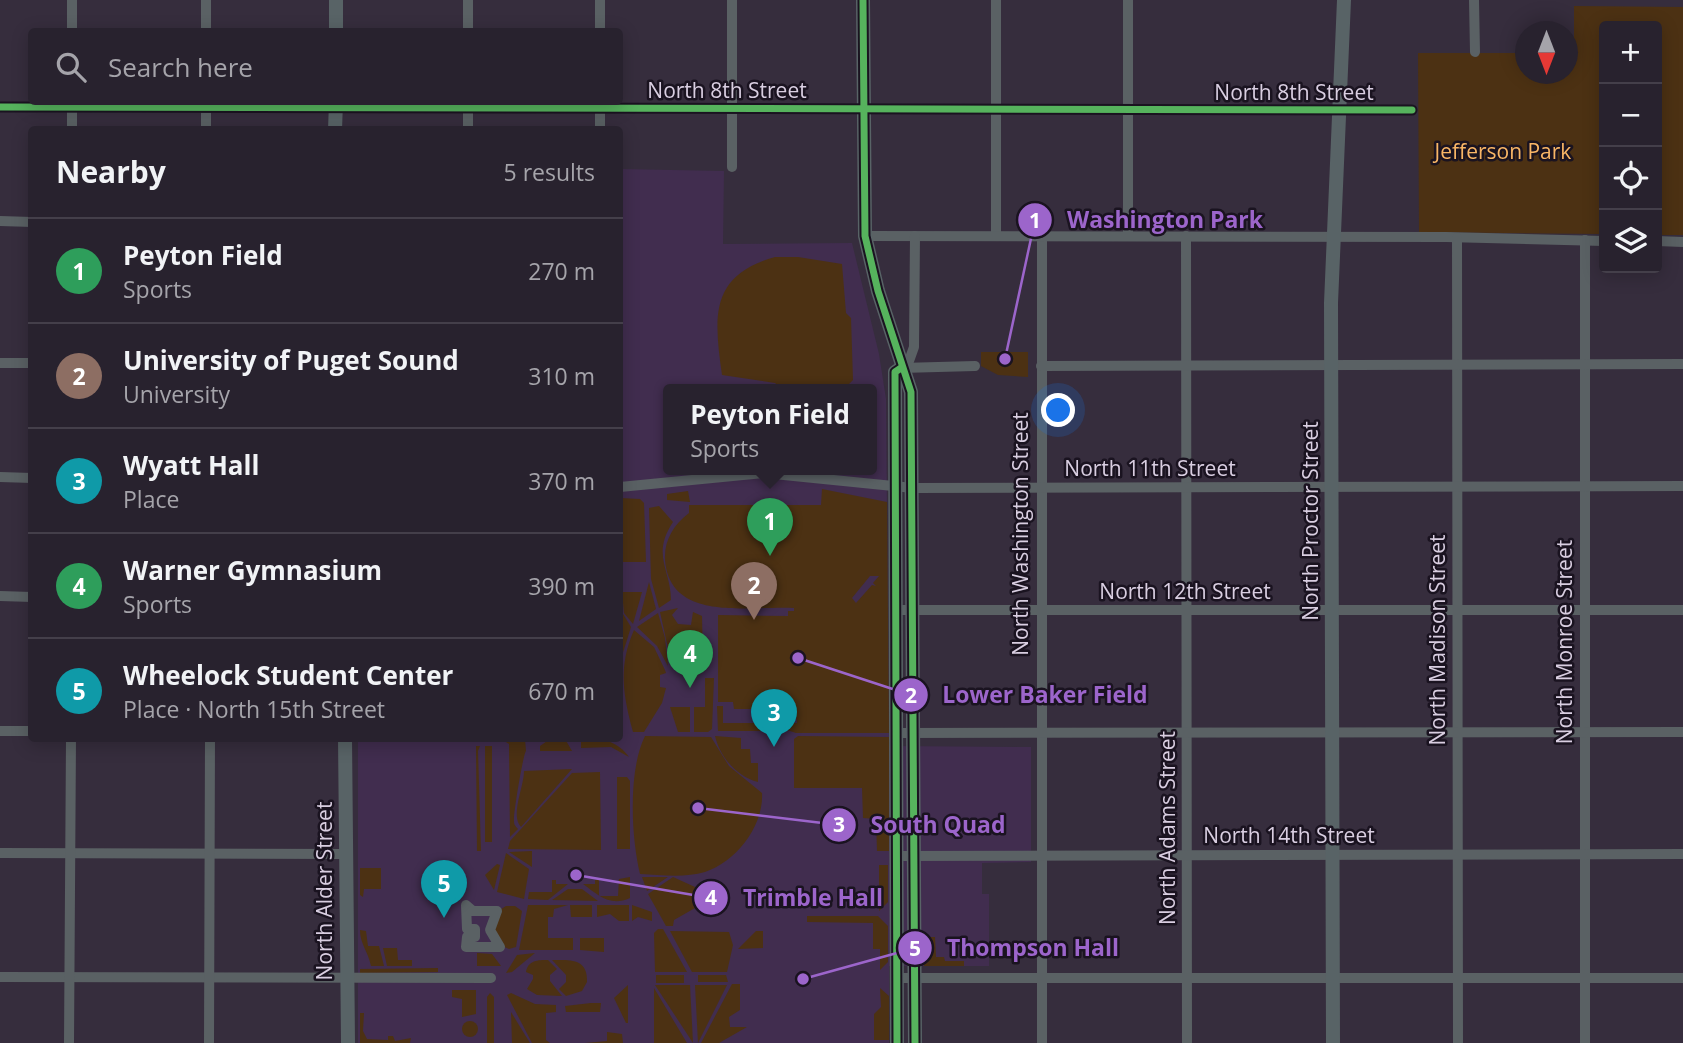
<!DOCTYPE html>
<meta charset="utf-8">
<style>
body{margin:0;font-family:"Open Sans",sans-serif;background:#342f3a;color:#f1f3f6}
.controls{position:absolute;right:21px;top:21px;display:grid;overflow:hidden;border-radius:7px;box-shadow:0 4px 18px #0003}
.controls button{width:63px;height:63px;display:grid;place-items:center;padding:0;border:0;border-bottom:2px solid #443f4a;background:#28222e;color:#f1f3f6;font:35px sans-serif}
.compass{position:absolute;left:1515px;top:21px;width:63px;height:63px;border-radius:50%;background:#28222e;box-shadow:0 4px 18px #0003;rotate:180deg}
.you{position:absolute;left:1059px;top:411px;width:24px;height:24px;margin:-18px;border:5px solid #fff;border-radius:50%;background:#1a73e8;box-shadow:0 0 0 10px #1a73e833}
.badge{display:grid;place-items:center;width:46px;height:46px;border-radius:50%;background:#a096a8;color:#fff;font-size:23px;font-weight:700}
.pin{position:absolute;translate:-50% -58px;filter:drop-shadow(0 2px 4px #0008)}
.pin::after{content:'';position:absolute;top:37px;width:24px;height:21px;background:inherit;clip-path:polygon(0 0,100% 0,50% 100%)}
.popup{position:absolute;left:663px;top:384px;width:214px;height:91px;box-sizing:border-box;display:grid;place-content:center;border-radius:7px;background:#28222e;filter:drop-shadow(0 2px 5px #0005);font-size:23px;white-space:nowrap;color:#a5a4aa}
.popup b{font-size:26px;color:#f1f3f6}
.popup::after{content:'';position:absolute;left:50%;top:100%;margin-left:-14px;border:14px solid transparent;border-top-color:#28222e}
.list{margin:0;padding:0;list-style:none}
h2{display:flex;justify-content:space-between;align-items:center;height:91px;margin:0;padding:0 28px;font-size:30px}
h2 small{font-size:23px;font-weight:400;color:#a5a4aa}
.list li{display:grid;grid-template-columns:46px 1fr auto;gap:21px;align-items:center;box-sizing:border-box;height:105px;padding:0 28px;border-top:2px solid #443f4a}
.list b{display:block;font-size:26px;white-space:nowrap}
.list p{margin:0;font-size:23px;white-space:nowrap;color:#a5a4aa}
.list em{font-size:23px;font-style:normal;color:#a5a4aa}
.icon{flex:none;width:38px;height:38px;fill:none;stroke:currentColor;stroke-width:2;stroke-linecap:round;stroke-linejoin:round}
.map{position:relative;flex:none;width:1683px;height:1043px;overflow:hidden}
.search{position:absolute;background:#28222e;box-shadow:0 4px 18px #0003;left:28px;top:28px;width:595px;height:77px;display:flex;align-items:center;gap:18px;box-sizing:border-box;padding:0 24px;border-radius:7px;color:#a5a4aa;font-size:26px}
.panel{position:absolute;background:#28222e;box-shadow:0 4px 18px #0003;left:28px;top:126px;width:595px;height:616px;border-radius:7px}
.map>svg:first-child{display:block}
.built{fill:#412d4f;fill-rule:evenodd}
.green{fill:#4c3113;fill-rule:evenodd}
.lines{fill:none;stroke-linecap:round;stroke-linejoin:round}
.street{stroke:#5a6164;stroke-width:10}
.secondary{stroke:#586366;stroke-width:14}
.cycleway-casing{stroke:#1a1320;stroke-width:11}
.cycleway{stroke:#56b35d;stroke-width:7}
.labels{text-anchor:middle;stroke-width:5;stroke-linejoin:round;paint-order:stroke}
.street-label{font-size:21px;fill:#d9cee1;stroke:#1a1320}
.park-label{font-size:21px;fill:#f9b666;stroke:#1a1320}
.leader{fill:none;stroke:#9c65cb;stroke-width:2.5}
.callout-dot{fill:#9c65cb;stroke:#1a1320;stroke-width:2.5}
.mark-label{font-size:21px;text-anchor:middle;font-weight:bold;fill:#fff}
.callout-label{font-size:23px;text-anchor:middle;font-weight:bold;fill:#9c65cb;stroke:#1a1320;stroke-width:5;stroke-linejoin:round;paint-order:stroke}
</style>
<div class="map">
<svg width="1683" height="1043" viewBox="0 0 1683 1043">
<rect width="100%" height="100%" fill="#362d3d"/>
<path class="built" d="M620 169 724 171 723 244 852 243 879 354 886 399 889 746 1031 747V862L982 863V894H989V966H889V1043H358V739L620 738ZM668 390H872V470H668Z"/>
<g class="green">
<polygon points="1574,6 1683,7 1683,235 1657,235 1657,26 1604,26 1604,234 1419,232 1418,53 1525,53 1526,74 1568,74 1568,53 1574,52"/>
<path d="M775 257H798L842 264 846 313 851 318 853 380 843 390 782 389 775 383 722 375C714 317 709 276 775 257Z"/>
<polygon points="981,352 1028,352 1028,377 998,375 981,366"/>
<path d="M822 489 887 502 889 733H796L787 730V723H797L795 709H778V699H763V709H734L733 702H718V615L788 616V611H794V608C752 605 670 624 665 560 664 541 673 525 689 513V505H821ZM870 576H879L873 583 876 586 872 585 856 603 852 598Z"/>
<polygon points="688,491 690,502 667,500 667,494"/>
<polygon points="620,498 640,499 644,503 646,562 620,562"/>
<path d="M659 506 673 522C651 555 671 570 671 600L659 608 651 579 649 508Z"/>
<polygon points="649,582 656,609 639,621"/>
<polygon points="622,592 642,592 633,624 624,613"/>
<polygon points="678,608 672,615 678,624 691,625 693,612 702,616 703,663 671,662 660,612"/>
<polygon points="620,609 631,627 620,662"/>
<polygon points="658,613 665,638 668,666 657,646 637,627"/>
<path d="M634 630 654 647 665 670 666 673 660 675V687L666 688 662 703 644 732H633C623 695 618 666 634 630Z"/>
<polygon points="705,678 714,678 712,729 708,732 694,732 694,707 705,707"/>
<polygon points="717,706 723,706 723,723 762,723 762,731 718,731"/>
<polygon points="670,707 690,707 690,732 678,732"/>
<path d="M645 736 711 737 729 766 762 793C764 826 736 862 705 872 685 878 661 875 640 874 631 837 628 770 645 736Z"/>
<path d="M715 736 741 738V749H750L751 763H758V782C737 777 720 757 715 736Z"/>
<polygon points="798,736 889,737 889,851 877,851 876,819 863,818 862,788 794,788 794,739"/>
<path d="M525 739 526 751C523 755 514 810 514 819 514 825 514 824 518 829L510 837 509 744 501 739Z"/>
<polygon points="550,739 565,739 572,751 540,751 540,746"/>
<path d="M581 739C600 738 617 740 629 757L611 747 581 748Z"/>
<polygon points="476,746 480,746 478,751 481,851 477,851"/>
<rect x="485" y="746" width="7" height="96"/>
<path d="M572 769 521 827C510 815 524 787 524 771Z"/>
<polygon points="600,772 601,850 508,849 510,841 572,773"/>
<polygon points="617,777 627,777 630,781 630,849 617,849"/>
<polygon points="532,851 532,867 509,852"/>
<polygon points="506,853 529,869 524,899 497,892"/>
<polygon points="497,864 500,865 494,890 485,875"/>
<polygon points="879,865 888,865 888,902 879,911"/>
<polygon points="360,868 381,868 381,889 364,889 363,897 360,895"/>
<path d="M630 877V898C610 907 598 895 583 884H595V880H599V896H618L619 879Z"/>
<polygon points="642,877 668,877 647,891"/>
<polygon points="673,877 695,887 700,899 695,908 674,920 673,926 666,926 648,894"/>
<polygon points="552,880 556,880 556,884 568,884 548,900 528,899 529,892 552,892"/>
<polygon points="568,889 582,889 598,901 552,900"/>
<polygon points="528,905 568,905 554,909 553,917 548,917 548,938 573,938 573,950 519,950"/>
<polygon points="570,905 592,905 592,917 571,917"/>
<polygon points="597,905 629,905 629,921 619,921 610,914 597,917"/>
<polygon points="632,905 652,912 652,921 638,917 632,921"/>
<polygon points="506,906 515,906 522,911 516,947 509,949 495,943 495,913"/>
<polygon points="807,916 878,916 888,926 888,962 880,970 880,949 873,949 873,923 807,922"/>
<polygon points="658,929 663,929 687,972 655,972 654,933"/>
<path d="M360 930 366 931 368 946H379L384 966H371C368 951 360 944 360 930Z"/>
<polygon points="670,931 729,932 733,945 727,972 692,972"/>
<polygon points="756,931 763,931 763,948 738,949"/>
<polygon points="924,937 935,937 936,957 944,957 945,961 964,961 964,966 924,966"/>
<polygon points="580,938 604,938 604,952 580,950"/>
<polygon points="383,948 397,948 398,960 412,960 412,966 387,966"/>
<polygon points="477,953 492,954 501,966 477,966"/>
<polygon points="535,953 512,972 506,973 517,955"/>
<path d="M548 960 557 969 550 975V981L562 996 537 995 527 989 533 979V975L526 972C528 960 538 960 548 960Z"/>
<path d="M552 960C570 960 588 958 587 982L582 991 566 996 559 989 566 982V975Z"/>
<polygon points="438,968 438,972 360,973 360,969"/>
<rect x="656" y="975" width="28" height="8"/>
<polygon points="698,975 726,975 728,982 698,982"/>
<polygon points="732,984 740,984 740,1010 729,1017 730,1027 747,1027 719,1043 701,1043"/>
<polygon points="628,985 628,1023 626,1023 614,998"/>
<polygon points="655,985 690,985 693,1043"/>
<polygon points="695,985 727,985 698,1043"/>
<polygon points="654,988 687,1043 654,1043"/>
<polygon points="880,988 889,996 889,1040 874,1040 874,1014 881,1007"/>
<polygon points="452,990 476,990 476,1014 462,1017 462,999 452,997"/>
<polygon points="490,993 494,997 494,1043 487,1043 487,997"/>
<polygon points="511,993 535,1004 556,1005 556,1012 546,1013 546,1040 550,1043 532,1043 507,995"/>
<polygon points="591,1003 601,1003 600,1012 566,1012 565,1006"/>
<polygon points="511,1012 530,1043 512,1043"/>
<polygon points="360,1013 364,1013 363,1031 367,1039 388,1040 388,1036 393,1036 395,1041 411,1038 410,1043 360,1043"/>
<circle cx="470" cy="1029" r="8"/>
<polygon points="607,1032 622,1034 623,1043 585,1043 607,1041"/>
</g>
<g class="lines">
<g class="street">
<polyline points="206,0 206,32"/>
<polyline points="996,0 996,235"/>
<polyline points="1128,0 1128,235"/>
<polyline points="1474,0 1475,52"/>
<polyline points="72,32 72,0"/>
<polyline points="468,32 468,0"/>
<polyline points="600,32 600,0"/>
<polyline points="72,102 72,130"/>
<polyline points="206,102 206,130"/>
<polyline points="468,102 468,130"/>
<polyline points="600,102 600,130"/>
<polyline points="0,107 1412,110"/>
<polyline points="732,167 732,0"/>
<polyline points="0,221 32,222"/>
<polyline points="1042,235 1042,1043"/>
<polyline points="865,236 1446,237 1604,241"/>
<polyline points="1186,236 1187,1043"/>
<polyline points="1457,238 1458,1043"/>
<polyline points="1585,240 1585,1043"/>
<polyline points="1657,241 1683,242"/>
<polyline points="0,363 32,363"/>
<polyline points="1041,366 1683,364"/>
<polyline points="901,368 909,361 914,347 915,236"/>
<polyline points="901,368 975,366"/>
<polyline points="0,477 32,478"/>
<polyline points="620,487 764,473 913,488 1683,486"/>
<polyline points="0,596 32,597"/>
<polyline points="896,610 1683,610"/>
<polyline points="0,731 32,731"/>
<polyline points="896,733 1683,732"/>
<polyline points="0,853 346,854"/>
<polyline points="896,856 1683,854"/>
<polygon points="466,905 473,911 497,911 490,930 500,947 466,947 467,937 475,937 475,929 467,929"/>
<polyline points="0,977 491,978"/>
<polyline points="897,978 1683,978"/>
<polyline points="69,1043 71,738"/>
<polyline points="209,1043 210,738"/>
</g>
<g class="secondary">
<polyline points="863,0 865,236 878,291 911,392 915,1043"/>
<polyline points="336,32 336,0"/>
<polyline points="335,130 336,102"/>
<polyline points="345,738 348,1043"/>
<polyline points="897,1043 895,372 901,368"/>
<polyline points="1333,1043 1331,303 1344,0"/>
</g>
<defs>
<g id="cycleway">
<polyline points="863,0 865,236 878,291 911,392 915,1043"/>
<polyline points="0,107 1412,110"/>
<polyline points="897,1043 895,372 901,368"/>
</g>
</defs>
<use href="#cycleway" class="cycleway-casing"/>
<use href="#cycleway" class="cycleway"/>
</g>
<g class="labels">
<g class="street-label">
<text x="727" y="98">North 8th Street</text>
<text x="1294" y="100">North 8th Street</text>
<text x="1150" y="476">North 11th Street</text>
<text transform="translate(1311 521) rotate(-90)" y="7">North Proctor Street</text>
<text transform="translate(1021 534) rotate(-90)" y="7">North Washington Street</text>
<text x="1185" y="599">North 12th Street</text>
<text transform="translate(1438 640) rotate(-90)" y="7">North Madison Street</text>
<text transform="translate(1565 642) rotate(-90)" y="7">North Monroe Street</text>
<text transform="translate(1168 828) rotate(-90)" y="7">North Adams Street</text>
<text x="1289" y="843">North 14th Street</text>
<text transform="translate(325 891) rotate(-90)" y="7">North Alder Street</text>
</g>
<g class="park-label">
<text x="1503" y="159">Jefferson Park</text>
</g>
</g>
<path class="leader" d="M1005 359L1035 220M798 658L911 695M698 808L839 825M576 875L711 898M803 979L915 948"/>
<g class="callout-dot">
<circle cx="1005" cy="359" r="7"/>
<circle cx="798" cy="658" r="7"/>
<circle cx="698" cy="808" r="7"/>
<circle cx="576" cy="875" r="7"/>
<circle cx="803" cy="979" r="7"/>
<circle cx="1035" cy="220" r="18"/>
<circle cx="911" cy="695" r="18"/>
<circle cx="839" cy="825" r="18"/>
<circle cx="711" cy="898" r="18"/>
<circle cx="915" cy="948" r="18"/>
</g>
<g class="mark-label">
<text x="1035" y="228">1</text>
<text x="911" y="703">2</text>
<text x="839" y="832">3</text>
<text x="711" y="905">4</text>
<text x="915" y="956">5</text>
</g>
<g class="callout-label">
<text x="1165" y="228">Washington Park</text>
<text x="1045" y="703">Lower Baker Field</text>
<text x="938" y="833">South Quad</text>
<text x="813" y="906">Trimble Hall</text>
<text x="1033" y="956">Thompson Hall</text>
</g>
</svg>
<div class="controls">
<button>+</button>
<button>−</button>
<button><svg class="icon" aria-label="locate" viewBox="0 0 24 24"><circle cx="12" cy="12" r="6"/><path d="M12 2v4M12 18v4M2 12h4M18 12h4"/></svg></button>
<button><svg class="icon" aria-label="layers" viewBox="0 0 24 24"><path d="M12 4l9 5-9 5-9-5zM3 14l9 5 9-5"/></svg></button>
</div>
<svg class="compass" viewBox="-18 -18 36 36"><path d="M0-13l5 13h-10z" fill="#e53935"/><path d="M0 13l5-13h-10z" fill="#a5a4aa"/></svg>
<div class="you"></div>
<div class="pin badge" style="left:770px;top:556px;background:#2e9e5b">1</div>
<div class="popup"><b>Peyton Field</b>Sports</div>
<div class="pin badge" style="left:754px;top:620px;background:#8d6e63">2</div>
<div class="pin badge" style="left:774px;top:747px;background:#0f9aa8">3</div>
<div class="pin badge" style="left:690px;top:688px;background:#2e9e5b">4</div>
<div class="pin badge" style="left:444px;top:918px;background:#0f9aa8">5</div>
<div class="search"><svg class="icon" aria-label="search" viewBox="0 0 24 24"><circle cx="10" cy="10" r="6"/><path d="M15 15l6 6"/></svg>Search here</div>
<section class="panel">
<h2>Nearby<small>5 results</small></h2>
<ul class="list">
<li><span class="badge" style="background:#2e9e5b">1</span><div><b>Peyton Field</b><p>Sports</p></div><em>270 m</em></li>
<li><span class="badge" style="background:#8d6e63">2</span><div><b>University of Puget Sound</b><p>University</p></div><em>310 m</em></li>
<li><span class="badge" style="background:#0f9aa8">3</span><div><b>Wyatt Hall</b><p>Place</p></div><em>370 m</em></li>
<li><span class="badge" style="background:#2e9e5b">4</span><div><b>Warner Gymnasium</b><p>Sports</p></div><em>390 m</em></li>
<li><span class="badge" style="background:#0f9aa8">5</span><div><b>Wheelock Student Center</b><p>Place · North 15th Street</p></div><em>670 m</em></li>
</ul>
</section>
</div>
